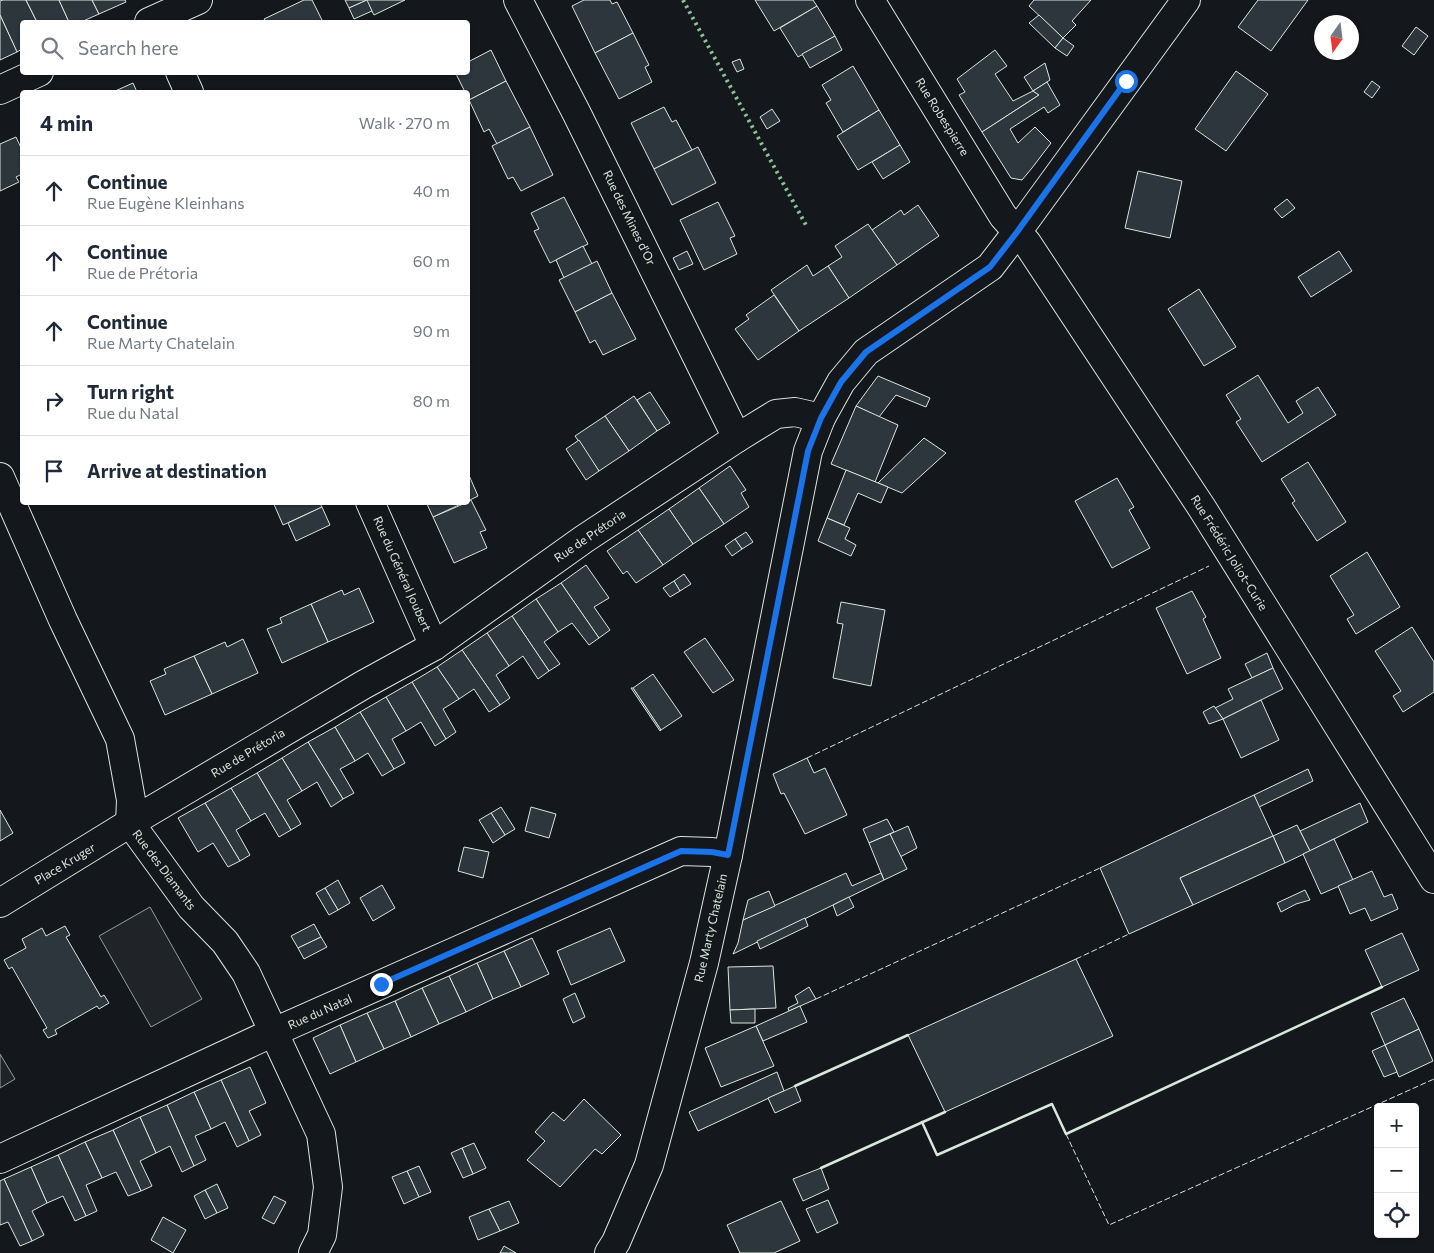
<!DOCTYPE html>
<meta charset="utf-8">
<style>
body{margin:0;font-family:Commissioner,sans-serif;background:#f6f6f7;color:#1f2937}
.controls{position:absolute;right:15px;bottom:15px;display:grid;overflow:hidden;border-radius:5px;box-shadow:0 1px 4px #0004}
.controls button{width:45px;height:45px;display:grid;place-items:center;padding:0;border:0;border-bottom:1px solid #e0e1e3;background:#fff;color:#1f2937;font:25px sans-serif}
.compass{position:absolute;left:1314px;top:15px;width:45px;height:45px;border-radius:50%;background:#fff;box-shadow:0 1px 4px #0004;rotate:194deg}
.stop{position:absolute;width:15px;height:15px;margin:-11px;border:4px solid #1a73e8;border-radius:50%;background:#fff}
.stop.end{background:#1a73e8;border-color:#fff;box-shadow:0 1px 5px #0008}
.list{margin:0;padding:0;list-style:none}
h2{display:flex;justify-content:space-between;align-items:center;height:65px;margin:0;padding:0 20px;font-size:21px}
h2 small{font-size:16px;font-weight:400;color:#747a83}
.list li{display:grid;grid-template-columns:32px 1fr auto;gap:15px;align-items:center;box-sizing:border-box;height:70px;padding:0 20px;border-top:1px solid #e0e1e3}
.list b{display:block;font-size:19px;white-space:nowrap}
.list p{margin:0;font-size:16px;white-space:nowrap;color:#747a83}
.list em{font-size:16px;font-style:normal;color:#747a83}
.icon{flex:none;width:28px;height:28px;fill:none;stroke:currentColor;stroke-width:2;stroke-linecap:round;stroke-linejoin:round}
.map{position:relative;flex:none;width:1434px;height:1253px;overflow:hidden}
.search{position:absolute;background:#fff;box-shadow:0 1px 4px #0004;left:20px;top:20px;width:450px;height:55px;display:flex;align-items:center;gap:12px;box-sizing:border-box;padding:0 18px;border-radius:5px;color:#747a83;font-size:19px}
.panel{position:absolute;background:#fff;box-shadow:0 1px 4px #0004;left:20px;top:90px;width:450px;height:415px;border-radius:5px}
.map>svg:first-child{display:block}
.green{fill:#202428;stroke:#939e99}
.building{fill:#2c363c;stroke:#d8e6dc}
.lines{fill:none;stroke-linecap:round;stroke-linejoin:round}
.minor-casing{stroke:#d8e6dc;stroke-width:30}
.minor{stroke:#14181c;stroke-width:28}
.hedge{stroke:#8ac095;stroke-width:4;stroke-dasharray:2.5 4;stroke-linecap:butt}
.fence{stroke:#d8e6dc;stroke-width:1;stroke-dasharray:6 2.5;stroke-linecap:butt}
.wall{stroke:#d8e6dc;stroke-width:2.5}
.route{stroke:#1a73e8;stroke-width:6}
.labels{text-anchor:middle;stroke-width:4;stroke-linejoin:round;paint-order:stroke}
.street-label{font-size:12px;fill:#d8e6dc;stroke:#14181c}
</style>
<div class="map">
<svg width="1434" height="1253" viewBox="0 0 1434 1253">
<rect width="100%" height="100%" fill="#14181c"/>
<g class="green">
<polygon points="150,907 202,999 151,1027 99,936"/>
<polygon points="0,1054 15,1079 0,1088"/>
</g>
<g class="building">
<polygon points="3,0 26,0 37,22 22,22 22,49 17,52 0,15 0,1"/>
<polygon points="26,0 59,0 69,22 37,22"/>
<polygon points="59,0 92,0 99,14 81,22 69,22"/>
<polygon points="92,0 125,0 126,2 99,14"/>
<polygon points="304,0 312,0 323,22 266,22 264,19"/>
<polygon points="345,0 367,0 349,8"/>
<polygon points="366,0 405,0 374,15"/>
<polygon points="367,0 372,11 354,19 349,8"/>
<polygon points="584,0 610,0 612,4 617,2 633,33 595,53 572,6"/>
<polygon points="755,0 813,0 817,6 774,31"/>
<polygon points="1034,0 1091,0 1072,21 1076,25 1063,38 1029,6"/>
<polygon points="1258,0 1308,0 1271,51 1238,27"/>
<polygon points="817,6 835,36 798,57 780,28"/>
<polygon points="0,15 17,52 0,60"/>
<polygon points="1039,15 1063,38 1055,48 1029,23"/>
<polygon points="1416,27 1428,36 1414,55 1402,46"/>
<polygon points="633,33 649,65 645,67 652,82 619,99 595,53"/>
<polygon points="835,36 842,50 810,68 802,54"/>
<polygon points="1063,38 1074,46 1067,56 1055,48"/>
<polygon points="491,50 506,81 469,100 468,92 465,92 455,72 468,72 468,62"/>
<polygon points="995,50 1007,66 995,74 1013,101 1033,91 1039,95 982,132 959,95 965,92 957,79"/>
<polygon points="740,59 744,69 737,72 732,62"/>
<polygon points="1045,63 1050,80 1033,91 1024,77"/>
<polygon points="853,66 879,110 843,132 826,103 831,100 822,85"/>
<polygon points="1236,71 1268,94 1226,151 1195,129"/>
<polygon points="506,81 530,127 497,144 489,129 484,132 469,100"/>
<polygon points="1372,81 1380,87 1372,98 1364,92"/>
<polygon points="1047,82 1060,105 1048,113 1044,107 1010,129 1018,143 1035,127 1051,143 1032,168 1022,180 1011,178 982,132 1039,95 1033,91"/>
<polygon points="133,83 137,92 113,92"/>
<polygon points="664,107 672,122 676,120 692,150 654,169 631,123"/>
<polygon points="772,109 780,121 767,129 760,117"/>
<polygon points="879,110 900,145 858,170 837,136"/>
<polygon points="530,127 553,175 521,191 513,177 508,179 492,146"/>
<polygon points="16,137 22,150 22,174 16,177 19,182 0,191 0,144"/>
<polygon points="900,145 910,162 883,179 872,162"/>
<polygon points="698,147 716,183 672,205 654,169"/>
<polygon points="1138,171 1182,181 1170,238 1125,228"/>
<polygon points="564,197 588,244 550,263 534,231 539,229 531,213"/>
<polygon points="1287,199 1295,208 1282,218 1274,209"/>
<polygon points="718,202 735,236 730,238 737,254 704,270 680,220"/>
<polygon points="918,205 939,236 897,265 872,230 901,210 904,215"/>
<polygon points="868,224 897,265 849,298 828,266 842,257 835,246"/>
<polygon points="583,246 592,264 564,278 556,260"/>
<polygon points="687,251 693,264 679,270 673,258"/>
<polygon points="1339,251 1352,271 1311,297 1298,277"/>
<polygon points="597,261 612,293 575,312 559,280"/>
<polygon points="807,265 813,276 828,266 849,298 799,331 771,290"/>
<polygon points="1199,289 1236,347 1204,366 1168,309"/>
<polygon points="612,293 636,339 603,355 595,340 590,343 575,312"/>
<polygon points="774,295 799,331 758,360 735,329 749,319 746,315"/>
<polygon points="1258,375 1288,423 1303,413 1296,401 1318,387 1336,415 1262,462 1236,422 1241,419 1226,395"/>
<polygon points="878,376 930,398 926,407 896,395 879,417 856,406"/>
<polygon points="650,392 670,423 657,431 637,400"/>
<polygon points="634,396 657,431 629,451 605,416"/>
<polygon points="856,406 898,425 875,482 831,464"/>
<polygon points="605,416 629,451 599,471 575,436"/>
<polygon points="924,438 946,453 902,493 878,483"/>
<polygon points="579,440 599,471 586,480 566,449"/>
<polygon points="1308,462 1346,522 1317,541 1292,503 1295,501 1281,479"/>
<polygon points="730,466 746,490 741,493 749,507 724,524 699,488"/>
<polygon points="846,470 888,487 881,503 858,493 844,525 827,518"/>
<polygon points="468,473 478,496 468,501"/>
<polygon points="1117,478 1134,507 1129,510 1150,548 1112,568 1075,501"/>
<polygon points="699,488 724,524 693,544 669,509"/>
<polygon points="471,500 486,530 480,532 487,548 454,563 433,517 468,502"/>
<polygon points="273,502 319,502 322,507 283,525"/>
<polygon points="426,502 465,502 433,517"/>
<polygon points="322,507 330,525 296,541 288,523"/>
<polygon points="669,509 693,544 663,565 638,530"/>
<polygon points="827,518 850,528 845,539 856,545 851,556 818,541"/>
<polygon points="638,530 663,565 636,583 627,571 623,574 607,551"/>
<polygon points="746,532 753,542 742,549 735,539"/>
<polygon points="735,539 742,549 732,556 725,546"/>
<polygon points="1367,552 1400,607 1356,634 1347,619 1354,615 1330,576"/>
<polygon points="586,565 609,598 594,607 610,630 599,638 561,583"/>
<polygon points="684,574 691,584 680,591 674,581"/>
<polygon points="674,581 680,591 670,597 663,588"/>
<polygon points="561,583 599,638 589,645 572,623 558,632 536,599"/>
<polygon points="359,588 374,622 328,642 311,604 342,590 344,595"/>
<polygon points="1192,591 1206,617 1203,619 1221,658 1187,674 1156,608"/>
<polygon points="536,599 558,632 544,642 560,664 549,671 512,616"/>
<polygon points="841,602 885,610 871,686 833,678 843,624 837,623"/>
<polygon points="311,604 328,642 282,663 267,629 282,623 280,618"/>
<polygon points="512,616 549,671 538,679 523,656 509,666 487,633"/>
<polygon points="1412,627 1434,662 1434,692 1403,712 1393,696 1401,691 1375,651"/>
<polygon points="487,633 509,666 496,675 510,698 500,705 462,650"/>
<polygon points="705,638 734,680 713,693 684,652"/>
<polygon points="243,639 258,673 212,694 194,656 225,642 227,647"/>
<polygon points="462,650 500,705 489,712 474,689 459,699 437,667"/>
<polygon points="1267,653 1273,668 1252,678 1245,664"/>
<polygon points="194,656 212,694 165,715 150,681 166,674 164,669"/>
<polygon points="437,667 459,699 443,709 456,732 446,739 412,682"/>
<polygon points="1273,668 1283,689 1223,719 1215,708 1233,699 1228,689"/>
<polygon points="653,674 682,716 661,730 633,688"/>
<polygon points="412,682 446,739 435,746 421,722 406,731 386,697"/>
<polygon points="631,688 633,688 661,730 660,731"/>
<polygon points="386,697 406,731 392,739 405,763 394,769 360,712"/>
<polygon points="1261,700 1279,740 1241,758 1223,719"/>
<polygon points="1214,706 1223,719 1209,724 1203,712"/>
<polygon points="360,712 394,769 382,776 368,753 355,761 335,727"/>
<polygon points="335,727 355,761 340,769 354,793 343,799 308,742"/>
<polygon points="308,742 343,799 331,807 317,782 302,791 282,758"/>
<polygon points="282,758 302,791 287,800 301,824 291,830 257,773"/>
<polygon points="807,758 814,773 825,768 847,815 805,834 784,793 781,794 773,774"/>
<polygon points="1308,769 1313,781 1259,807 1254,795"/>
<polygon points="257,773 291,830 279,837 265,813 251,821 231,788"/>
<polygon points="231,788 251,821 236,830 250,855 240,861 205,803"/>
<polygon points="1254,795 1273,836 1180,878 1193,905 1129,934 1100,868"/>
<polygon points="205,803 240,861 228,867 213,843 198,852 178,818"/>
<polygon points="1360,803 1368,822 1310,851 1300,831"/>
<polygon points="501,807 515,829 505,835 491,813"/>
<polygon points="531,807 556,814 549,838 525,831"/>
<polygon points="0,810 13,833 0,841"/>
<polygon points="491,813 505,835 493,843 479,820"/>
<polygon points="887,819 894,832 869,843 863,829"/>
<polygon points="1297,825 1310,851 1285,863 1273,836"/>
<polygon points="908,826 917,848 900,857 890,834"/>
<polygon points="890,834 907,869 884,880 869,843"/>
<polygon points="1273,836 1285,863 1193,905 1180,878"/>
<polygon points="1334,839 1353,880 1321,894 1303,854"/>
<polygon points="464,847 489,852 483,878 458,871"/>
<polygon points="1372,871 1384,897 1392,894 1398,909 1371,921 1365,908 1350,914 1338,886"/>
<polygon points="846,873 852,886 881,873 884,880 733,954 738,943 743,920"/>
<polygon points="338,880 350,903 338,910 325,888"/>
<polygon points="382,885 395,908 373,921 360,898"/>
<polygon points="325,888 338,910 329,915 316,893"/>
<polygon points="1305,890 1310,900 1296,904 1281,912 1277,903"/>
<polygon points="769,891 775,906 743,920 748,900"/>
<polygon points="849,897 854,907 837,916 833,905"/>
<polygon points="805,918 808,926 760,949 757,941"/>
<polygon points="314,924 321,937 298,948 291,936"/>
<polygon points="65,926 70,935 66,937 101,997 104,995 109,1003 99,1009 97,1006 55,1030 57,1034 48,1038 43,1030 47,1028 12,967 9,969 4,960 26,948 22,939 42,928 46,936"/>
<polygon points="610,928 625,961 571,985 557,951"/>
<polygon points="1402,933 1419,970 1382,987 1365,950"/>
<polygon points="321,937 327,947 304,959 298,948"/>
<polygon points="532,938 549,974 521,987 504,951"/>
<polygon points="504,951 521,987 493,999 477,963"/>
<polygon points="1076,959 1113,1036 945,1112 908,1035"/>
<polygon points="477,963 493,999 466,1012 449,976"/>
<polygon points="773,966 776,1008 730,1010 728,967"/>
<polygon points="449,976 466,1012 439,1024 422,988"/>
<polygon points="809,987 816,999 789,1011 788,1008 798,1003 795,996"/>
<polygon points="422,988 439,1024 411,1037 395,1001"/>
<polygon points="575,993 585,1017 573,1023 563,999"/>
<polygon points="1404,998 1419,1029 1385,1045 1371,1013"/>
<polygon points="395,1001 411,1037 384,1049 367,1013"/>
<polygon points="800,1006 807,1022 763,1041 756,1026"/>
<polygon points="755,1009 755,1023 731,1023 730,1010"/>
<polygon points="367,1013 384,1049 356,1062 340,1025"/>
<polygon points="340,1025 356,1062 330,1074 313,1038"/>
<polygon points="756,1026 774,1066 721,1087 705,1048"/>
<polygon points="1419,1029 1433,1061 1399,1077 1385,1045"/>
<polygon points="1385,1045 1397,1072 1384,1077 1372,1051"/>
<polygon points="250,1067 266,1103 249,1111 261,1135 249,1141 221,1080"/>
<polygon points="777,1072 784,1091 698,1131 689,1112"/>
<polygon points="221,1080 249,1141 237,1147 225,1122 211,1129 194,1092"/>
<polygon points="795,1086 801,1101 775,1113 768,1098"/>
<polygon points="194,1092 211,1129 195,1136 206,1160 194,1166 167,1105"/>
<polygon points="584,1099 621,1135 602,1154 595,1149 560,1187 527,1160 545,1141 535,1132 553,1112 564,1121"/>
<polygon points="167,1105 194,1166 182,1172 170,1146 156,1153 140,1117"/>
<polygon points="140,1117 156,1153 140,1161 152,1186 141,1191 113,1130"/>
<polygon points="113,1130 141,1191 128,1196 116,1172 102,1178 85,1142"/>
<polygon points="85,1142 102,1178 86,1185 97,1211 86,1216 58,1155"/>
<polygon points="474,1143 486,1168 473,1174 462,1148"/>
<polygon points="462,1148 473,1174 463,1178 451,1153"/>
<polygon points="58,1155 86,1216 75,1221 63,1196 47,1203 31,1167"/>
<polygon points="419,1166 431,1192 419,1197 407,1171"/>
<polygon points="31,1167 47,1203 32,1211 44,1235 32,1241 4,1179"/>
<polygon points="821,1168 829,1189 803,1201 793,1179"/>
<polygon points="407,1171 419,1197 404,1204 392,1177"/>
<polygon points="4,1179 32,1241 20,1246 8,1222 0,1225 0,1181"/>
<polygon points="217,1184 228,1208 217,1213 205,1190"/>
<polygon points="205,1190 217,1213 205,1219 194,1196"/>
<polygon points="274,1196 286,1202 274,1224 262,1218"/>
<polygon points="828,1200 838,1223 817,1233 806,1209"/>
<polygon points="509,1201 519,1223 500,1231 489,1209"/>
<polygon points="781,1201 800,1241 774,1253 740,1253 727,1225"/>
<polygon points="489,1209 500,1231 478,1240 469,1217"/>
<polygon points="163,1217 186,1230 173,1253 151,1240"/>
<polygon points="504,1246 516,1253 500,1253"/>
</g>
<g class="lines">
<defs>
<g id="minor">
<polyline points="518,0 577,114 737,438"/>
<polyline points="870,0 1003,216 1027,243 1202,508 1434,879"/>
<polyline points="149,22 198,0"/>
<polyline points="180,72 189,92"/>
<polyline points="0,90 39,72"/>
<polyline points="0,477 63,620 120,739 131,800 130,823 191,907 225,942 246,973 321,1134 328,1187 322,1235 313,1253"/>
<polyline points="370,502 434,646"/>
<polyline points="0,903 130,823 363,685 434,646 584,539 737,438 776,414 795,412 821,418"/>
<polyline points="0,1159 274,1032 681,851 712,852 728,855"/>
<polyline points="609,1253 616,1242 649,1165 704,963 728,855 808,451 821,418 841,382 866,352 990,267 1017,232 1186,0"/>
</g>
</defs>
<use href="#minor" class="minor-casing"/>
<use href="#minor" class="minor"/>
<polyline class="hedge" points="683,0 807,227"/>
<g class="fence">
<polyline points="807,758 1209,566"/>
<polyline points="1076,959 1129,934"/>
<polyline points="816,999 1100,868"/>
<polyline points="1066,1134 1109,1225 1434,1079"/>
</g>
<g class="wall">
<polyline points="795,1086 908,1035"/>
<polyline points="922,1122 937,1155 1052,1104 1066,1134 1382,987"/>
<polyline points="821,1168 945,1112"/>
</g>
</g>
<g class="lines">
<polyline class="route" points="381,984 681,851 712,852 728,855 808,451 821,418 841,382 866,352 990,267 1017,232 1126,81"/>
</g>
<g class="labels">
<g class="street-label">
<text transform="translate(942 117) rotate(58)" y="4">Rue Robespierre</text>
<text transform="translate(629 218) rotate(64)" y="4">Rue des Mines d'Or</text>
<text transform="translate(590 536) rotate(-34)" y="4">Rue de Prétoria</text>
<text transform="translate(1229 553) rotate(58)" y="4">Rue Frédéric Joliot-Curie</text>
<text transform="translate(402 574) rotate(66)" y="4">Rue du Général Joubert</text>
<text transform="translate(248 753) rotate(-31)" y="4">Rue de Prétoria</text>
<text transform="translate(65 864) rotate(-31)" y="4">Place Kruger</text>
<text transform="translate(164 870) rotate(53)" y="4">Rue des Diamants</text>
<text transform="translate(711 928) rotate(-77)" y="4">Rue Marty Chatelain</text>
<text transform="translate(320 1012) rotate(-24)" y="4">Rue du Natal</text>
</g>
</g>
</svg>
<div class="controls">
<button>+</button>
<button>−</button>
<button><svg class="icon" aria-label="locate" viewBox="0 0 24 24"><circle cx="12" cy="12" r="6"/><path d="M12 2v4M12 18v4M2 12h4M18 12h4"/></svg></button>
</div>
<svg class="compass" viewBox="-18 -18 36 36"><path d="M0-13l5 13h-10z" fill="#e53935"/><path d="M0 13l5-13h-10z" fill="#747a83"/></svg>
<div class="stop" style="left:1126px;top:81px"></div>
<div class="stop end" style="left:381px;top:984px"></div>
<div class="search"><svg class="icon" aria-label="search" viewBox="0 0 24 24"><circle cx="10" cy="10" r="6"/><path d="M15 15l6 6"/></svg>Search here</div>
<section class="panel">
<h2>4 min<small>Walk · 270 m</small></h2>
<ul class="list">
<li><svg class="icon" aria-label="ahead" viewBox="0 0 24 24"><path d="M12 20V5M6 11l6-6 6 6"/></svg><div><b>Continue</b><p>Rue Eugène Kleinhans</p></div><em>40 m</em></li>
<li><svg class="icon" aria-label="ahead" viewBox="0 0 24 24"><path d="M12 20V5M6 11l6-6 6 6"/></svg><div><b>Continue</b><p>Rue de Prétoria</p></div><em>60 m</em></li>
<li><svg class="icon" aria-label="ahead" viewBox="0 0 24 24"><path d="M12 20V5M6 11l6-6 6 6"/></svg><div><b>Continue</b><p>Rue Marty Chatelain</p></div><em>90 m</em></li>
<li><svg class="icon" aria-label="right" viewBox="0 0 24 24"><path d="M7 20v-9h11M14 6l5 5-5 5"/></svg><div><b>Turn right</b><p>Rue du Natal</p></div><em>80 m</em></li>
<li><svg class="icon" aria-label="arrive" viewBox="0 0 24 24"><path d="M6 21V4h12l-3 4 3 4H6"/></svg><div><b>Arrive at destination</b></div></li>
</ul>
</section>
</div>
